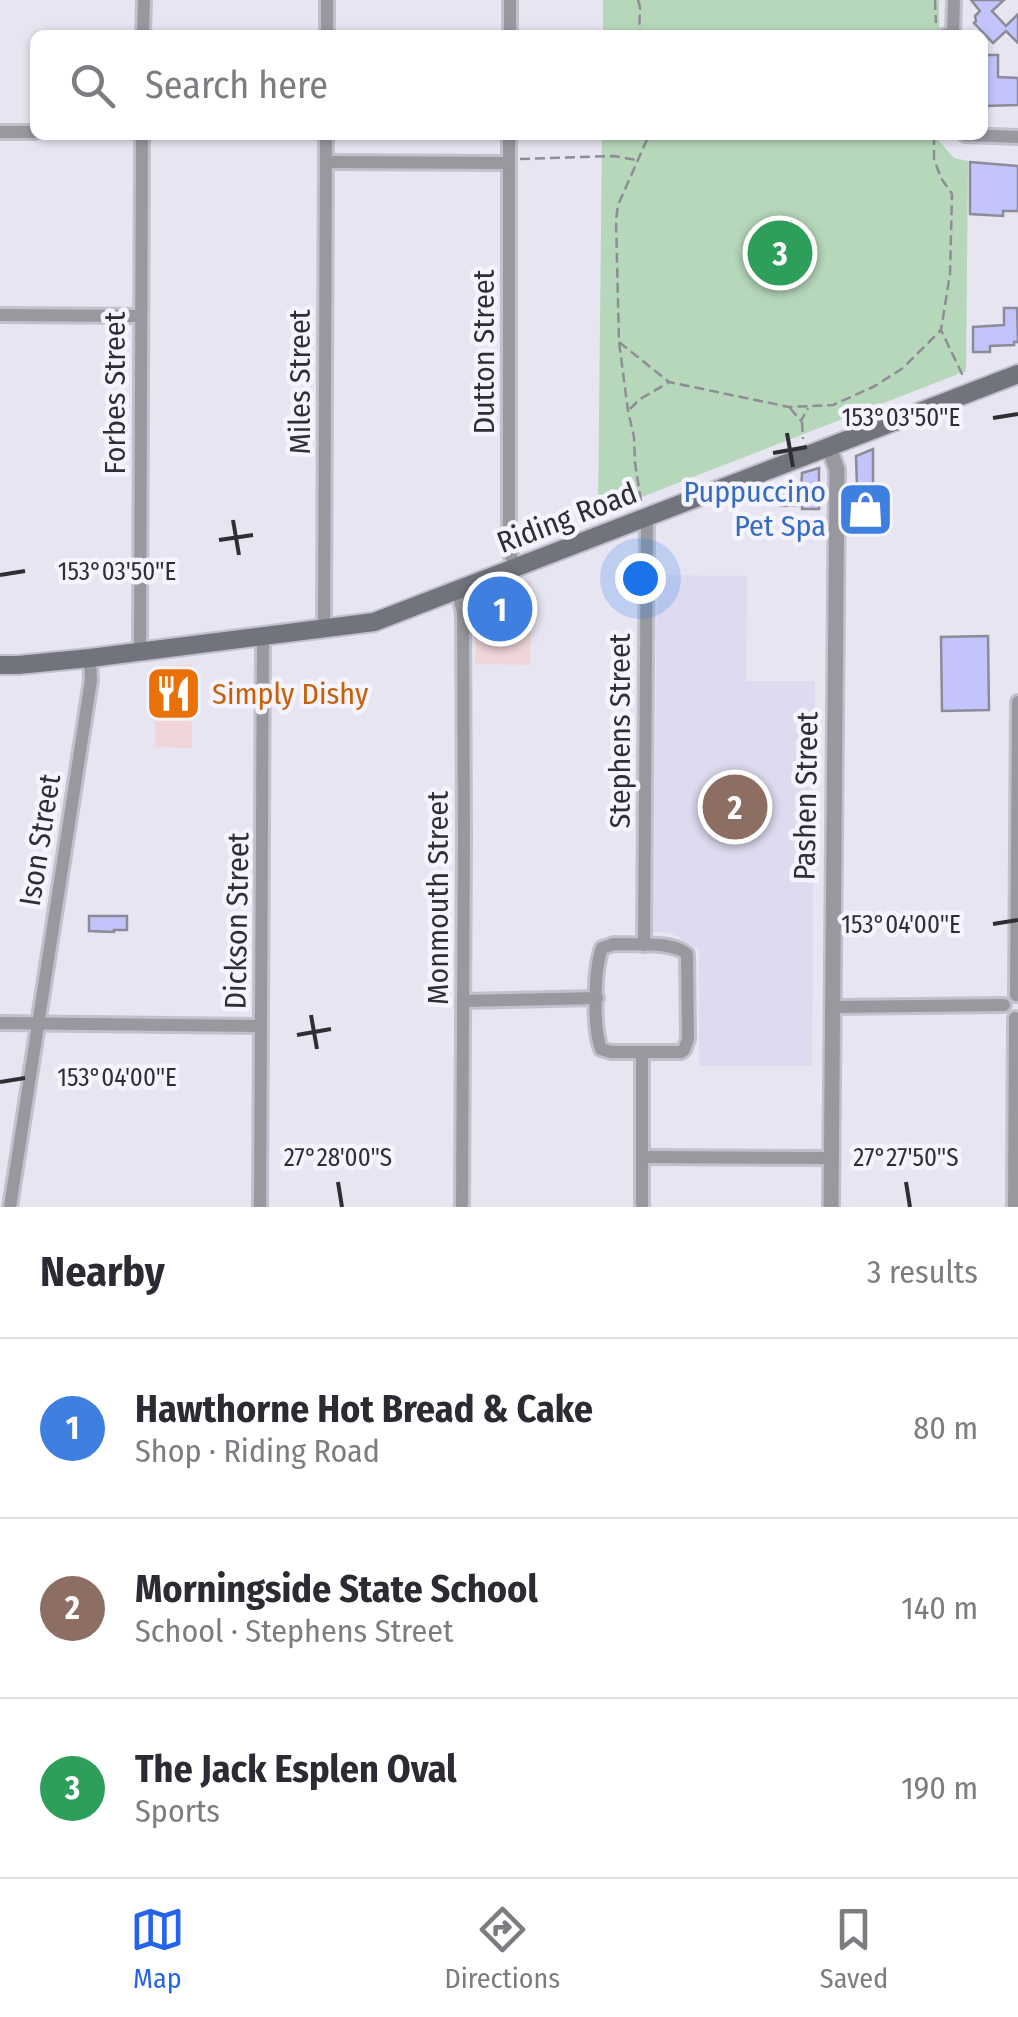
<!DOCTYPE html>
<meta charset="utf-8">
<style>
body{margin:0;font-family:"Fira Sans Condensed",sans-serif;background:#f7f7f7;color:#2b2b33}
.you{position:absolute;left:640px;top:578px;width:35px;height:35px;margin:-25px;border:8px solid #fff;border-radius:50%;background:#1a73e8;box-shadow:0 0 0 15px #1a73e833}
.badge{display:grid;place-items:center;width:65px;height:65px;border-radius:50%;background:#2563eb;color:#fff;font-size:32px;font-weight:700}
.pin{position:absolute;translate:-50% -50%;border:5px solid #fff;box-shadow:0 2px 10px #0006}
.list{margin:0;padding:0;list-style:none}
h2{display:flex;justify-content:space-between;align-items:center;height:130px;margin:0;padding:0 40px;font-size:42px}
h2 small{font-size:32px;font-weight:400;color:#7c7c81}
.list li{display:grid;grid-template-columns:65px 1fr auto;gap:30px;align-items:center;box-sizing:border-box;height:180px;padding:0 40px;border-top:2px solid #e1e1e2}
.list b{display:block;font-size:38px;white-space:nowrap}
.list p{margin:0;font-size:32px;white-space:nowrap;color:#7c7c81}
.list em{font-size:32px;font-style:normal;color:#7c7c81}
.icon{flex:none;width:55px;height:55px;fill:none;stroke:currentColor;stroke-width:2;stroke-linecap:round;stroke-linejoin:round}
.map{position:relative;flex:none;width:1018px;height:1207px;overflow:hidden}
.search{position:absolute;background:#fff;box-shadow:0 2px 8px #0004;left:30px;right:30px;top:30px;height:110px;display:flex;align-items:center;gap:25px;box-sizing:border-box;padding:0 35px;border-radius:15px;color:#7c7c81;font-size:38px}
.sheet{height:670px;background:#fff}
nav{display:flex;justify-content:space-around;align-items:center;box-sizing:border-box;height:140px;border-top:2px solid #e1e1e2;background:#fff;font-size:28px;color:#7c7c81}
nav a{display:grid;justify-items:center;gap:5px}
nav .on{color:#2563eb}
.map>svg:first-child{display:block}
.commercial{fill:#f1d6d9}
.built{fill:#dedaef}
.green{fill:#b6d7ba}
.building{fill:#c3c4fb;stroke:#8b8c98;stroke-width:2.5}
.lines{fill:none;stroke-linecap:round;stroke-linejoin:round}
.service-casing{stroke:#c3c0cd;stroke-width:11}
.minor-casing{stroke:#c3c0cd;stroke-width:18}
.tertiary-casing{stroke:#c3c0cd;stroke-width:20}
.secondary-casing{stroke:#c3c0cd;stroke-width:22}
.path{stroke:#8e8c95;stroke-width:2.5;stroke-dasharray:10 5;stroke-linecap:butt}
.service{stroke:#98999f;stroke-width:6}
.minor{stroke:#98999f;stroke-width:12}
.tertiary{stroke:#98999f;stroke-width:15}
.secondary{stroke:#71747c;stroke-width:18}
.ticks{fill:none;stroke:#2f2e33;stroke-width:4}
.labels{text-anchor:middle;stroke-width:9;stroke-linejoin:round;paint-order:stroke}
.street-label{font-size:30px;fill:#2f2e33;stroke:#f5f3fe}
.shop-label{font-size:30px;fill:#366cbe;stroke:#f5f3fe;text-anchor:end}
.food-label{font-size:30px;fill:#c56008;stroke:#f5f3fe;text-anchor:start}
.ticks-label{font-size:25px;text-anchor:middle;fill:#2f2e33;stroke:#f5f3fe;stroke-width:9;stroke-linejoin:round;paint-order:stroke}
</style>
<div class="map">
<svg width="1018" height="1207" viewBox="0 0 1018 1207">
<rect width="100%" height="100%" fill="#e8e5f3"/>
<g class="commercial">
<polygon points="531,581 530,665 475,664 477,601"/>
<polygon points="192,664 192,748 155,747 156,667"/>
</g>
<polygon class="built" points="657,575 747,576 746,681 815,681 812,1066 699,1066 699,950 672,933 653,932"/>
<g class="green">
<rect x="603" y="0" width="336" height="35"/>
<polygon points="602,135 939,135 939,141 954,158 968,161 966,371 598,514"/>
</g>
<g class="building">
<polygon points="971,0 1004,0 992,11 1006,26 1018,14 1018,43 1006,31 993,43 974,23 976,21 975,16 980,11"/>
<polygon points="983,55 998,55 998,77 1018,78 1018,105 983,106"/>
<polygon points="970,162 1018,166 1018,211 1003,211 1003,216 970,214"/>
<polygon points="1004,308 1017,308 1018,342 1014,342 1014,345 990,346 990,352 973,352 973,327 1004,325"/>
<polygon points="873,449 873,521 858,521 856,456"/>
<polygon points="819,468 819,509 802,509 802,505 781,506 781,497 785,494 801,494 802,473"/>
<polygon points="988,636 989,710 942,711 941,637"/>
<polygon points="89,916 127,916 127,930 114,930 114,932 89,931"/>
</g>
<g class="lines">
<defs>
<polyline id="service" points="936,35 953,29"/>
<g id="minor">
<polyline points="143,35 144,0"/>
<polyline points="327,35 327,0"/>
<polyline points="510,35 510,0"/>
<polyline points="953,35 954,0"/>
<polyline points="0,132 35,132"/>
<polyline points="509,135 509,550 515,567"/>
<polyline points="965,135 1018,137"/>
<polyline points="326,162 509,163"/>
<polyline points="0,315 141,316"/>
<polyline points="457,590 463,612 464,838 462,1207"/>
<polyline points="324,629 326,135"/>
<polyline points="140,651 142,135"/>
<path d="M614 944C634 945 673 941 687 954L688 1039 684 1050 681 1052H611L601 1049C593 1028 594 969 602 948Z"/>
<polyline points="644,945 647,517"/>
<polyline points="1016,995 1018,702"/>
<polyline points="463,1001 597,998"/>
<polyline points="832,1007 1004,1005"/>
<polyline points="0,1023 261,1026"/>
<polyline points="642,1052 642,1207"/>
<polyline points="643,1157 831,1158"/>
<polyline points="10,1207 91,680 90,658"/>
<polyline points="260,1207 263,636"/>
<polyline points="1014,1207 1015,1018"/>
</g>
<polyline id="tertiary" points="829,447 837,470 831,1207"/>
<polyline id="secondary" points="0,665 18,665 90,658 374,622 1018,374"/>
</defs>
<use href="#service" class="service-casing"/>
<use href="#minor" class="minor-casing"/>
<use href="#tertiary" class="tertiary-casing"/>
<use href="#secondary" class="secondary-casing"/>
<g class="path">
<polyline points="638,0 640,7 639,35"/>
<polyline points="935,0 936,23"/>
<polyline points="934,135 934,159 941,178 952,194 950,274 941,330 964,378"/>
<polyline points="520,159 614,156 636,160"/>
<polyline points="619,342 669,382 789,407 833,405 875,386 903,368 941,330"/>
<polyline points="790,408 801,421 808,408"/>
<polyline points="630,409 640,399 668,383"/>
<polyline points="802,422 803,439"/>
<polyline points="641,501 635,463 634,437 628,411 619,342 616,220 618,205 649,135"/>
</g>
<use href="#service" class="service"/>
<use href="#minor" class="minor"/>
<use href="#tertiary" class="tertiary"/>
<use href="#secondary" class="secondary"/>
</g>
<path class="ticks" d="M993 418 1018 414M787 433 793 467M773 453 807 447M233 520 239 555M219 540 253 535M0 575 25 571M993 924 1018 920M311 1015 317 1049M297 1035 331 1029M0 1082 25 1078M338 1182 342 1207M906 1182 910 1207"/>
<defs>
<symbol id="shop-square" viewBox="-11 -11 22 22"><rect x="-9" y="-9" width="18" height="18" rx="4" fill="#3f7fe0" stroke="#f5f3fe"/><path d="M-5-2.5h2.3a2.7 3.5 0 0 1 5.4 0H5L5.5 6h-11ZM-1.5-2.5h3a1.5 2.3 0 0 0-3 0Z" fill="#fff"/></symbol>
<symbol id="restaurant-square" viewBox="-11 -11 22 22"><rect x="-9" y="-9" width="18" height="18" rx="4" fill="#e8710a" stroke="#f5f3fe"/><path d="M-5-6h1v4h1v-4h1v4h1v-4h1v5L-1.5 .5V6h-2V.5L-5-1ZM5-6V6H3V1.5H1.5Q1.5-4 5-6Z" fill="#fff"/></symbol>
</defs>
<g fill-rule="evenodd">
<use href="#shop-square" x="834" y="478" width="63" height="63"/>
<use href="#restaurant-square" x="142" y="662" width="63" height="63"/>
</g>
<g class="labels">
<g class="street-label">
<text transform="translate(484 352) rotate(-90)" y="10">Dutton Street</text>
<text transform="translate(300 382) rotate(-90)" y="10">Miles Street</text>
<text transform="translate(115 393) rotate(-90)" y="10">Forbes Street</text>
<text transform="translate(567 518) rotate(-21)" y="10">Riding Road</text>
<text transform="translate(620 731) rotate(-90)" y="10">Stephens Street</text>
<text transform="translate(806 796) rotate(-89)" y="10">Pashen Street</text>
<text transform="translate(40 840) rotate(-81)" y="10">Ison Street</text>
<text transform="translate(438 898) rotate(-90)" y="10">Monmouth Street</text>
<text transform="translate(237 921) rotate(-89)" y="10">Dickson Street</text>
</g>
<g class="shop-label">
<text x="826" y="502">Puppuccino<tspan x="826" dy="34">Pet Spa</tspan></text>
</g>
<g class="food-label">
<text x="212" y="704">Simply Dishy</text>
</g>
</g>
<g class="ticks-label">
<text x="901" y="426">153°03'50"E</text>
<text x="117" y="580">153°03'50"E</text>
<text x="901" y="933">153°04'00"E</text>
<text x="117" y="1086">153°04'00"E</text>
<text x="338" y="1166">27°28'00"S</text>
<text x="906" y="1166">27°27'50"S</text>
</g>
</svg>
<div class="you"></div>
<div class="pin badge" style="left:500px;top:609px;background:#3f7fe0">1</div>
<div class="pin badge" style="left:735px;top:807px;background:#8d6e63">2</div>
<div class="pin badge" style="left:780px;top:253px;background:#2e9e5b">3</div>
<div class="search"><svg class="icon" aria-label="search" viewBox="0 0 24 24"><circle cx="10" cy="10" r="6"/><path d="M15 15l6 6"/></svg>Search here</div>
</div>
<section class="sheet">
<h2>Nearby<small>3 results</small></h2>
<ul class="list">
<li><span class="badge" style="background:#3f7fe0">1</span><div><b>Hawthorne Hot Bread &amp; Cake</b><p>Shop · Riding Road</p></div><em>80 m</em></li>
<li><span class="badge" style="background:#8d6e63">2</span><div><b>Morningside State School</b><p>School · Stephens Street</p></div><em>140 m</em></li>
<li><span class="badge" style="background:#2e9e5b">3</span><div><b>The Jack Esplen Oval</b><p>Sports</p></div><em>190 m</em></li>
</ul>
</section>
<nav>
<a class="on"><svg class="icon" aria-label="map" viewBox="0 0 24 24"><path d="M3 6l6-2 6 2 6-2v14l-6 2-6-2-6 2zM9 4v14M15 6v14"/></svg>Map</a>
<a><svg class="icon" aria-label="directions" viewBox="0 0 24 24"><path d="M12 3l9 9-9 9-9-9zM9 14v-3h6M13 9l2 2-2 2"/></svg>Directions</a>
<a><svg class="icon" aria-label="saved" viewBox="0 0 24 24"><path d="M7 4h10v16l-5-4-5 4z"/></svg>Saved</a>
</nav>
